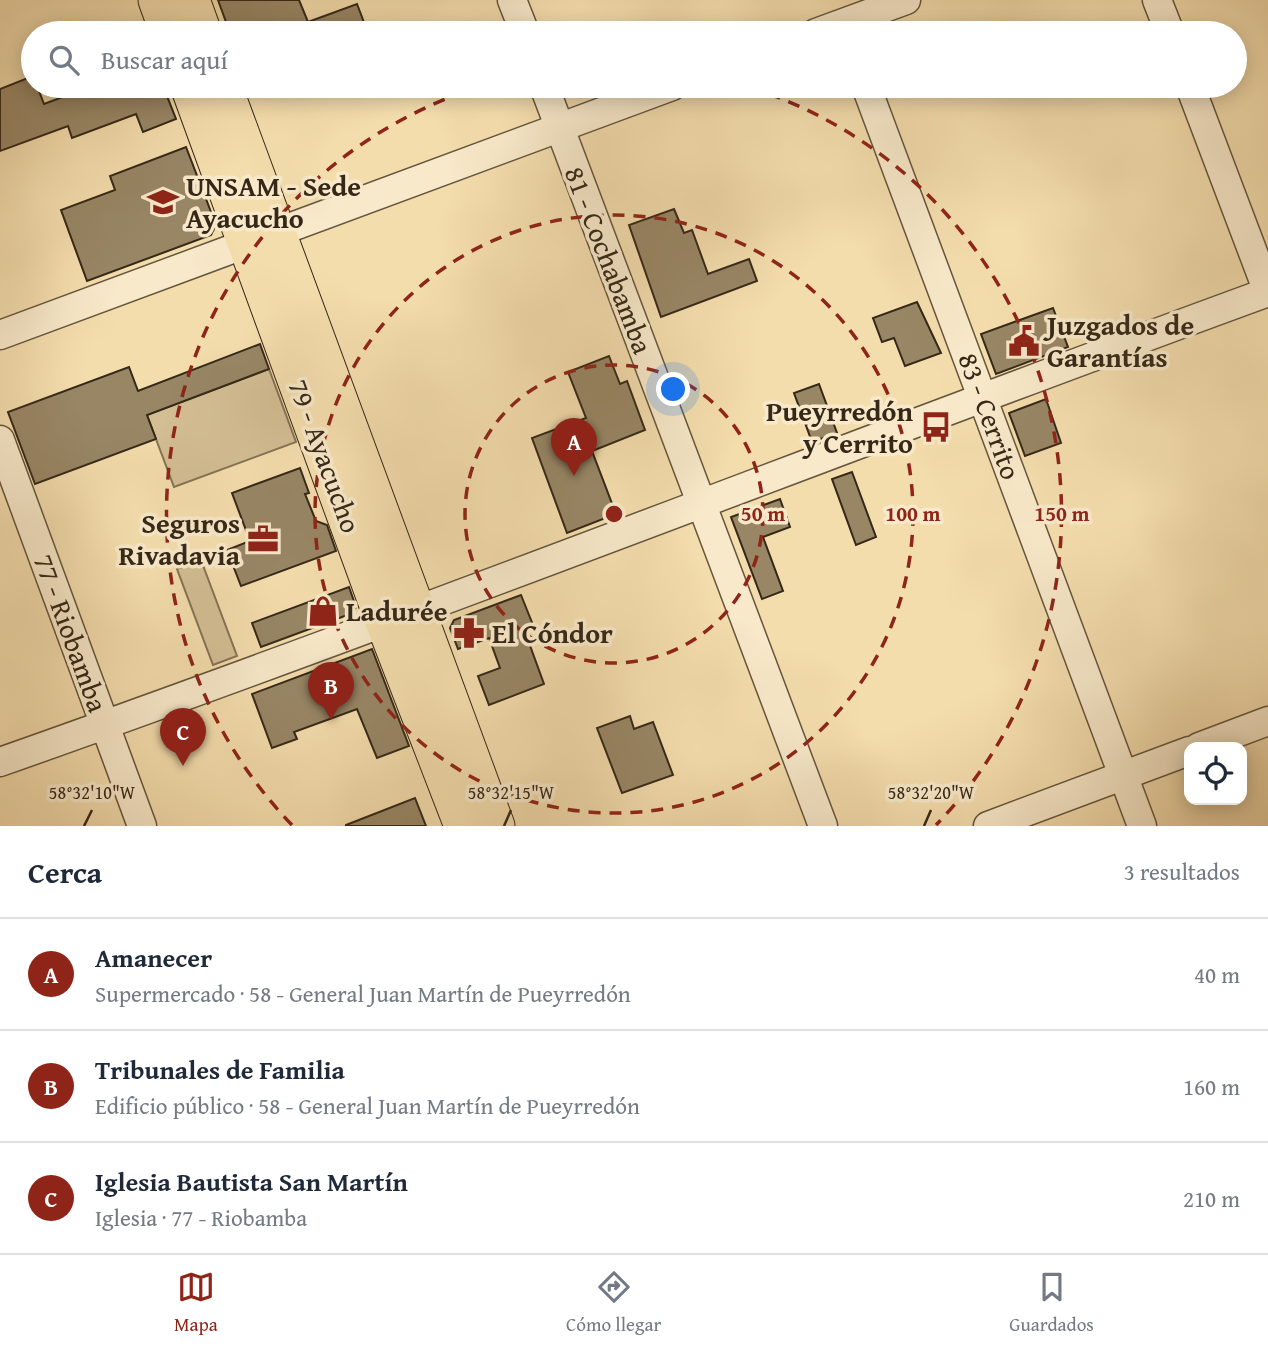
<!DOCTYPE html>
<html lang="es">
<meta charset="utf-8">
<style>
body{margin:0;font-family:"Gentium Book Plus",serif;background:#f6f6f7;color:#1f2937}
.controls{position:absolute;right:21px;bottom:21px;display:grid;overflow:hidden;border-radius:14px;box-shadow:0 4px 18px #0003}
.controls button{width:63px;height:63px;display:grid;place-items:center;padding:0;border:0;border-bottom:2px solid #e0e1e3;background:#fff;color:#1f2937;font:35px sans-serif}
.you{position:absolute;left:674px;top:390px;width:24px;height:24px;margin:-18px;border:5px solid #fff;border-radius:50%;background:#1a73e8;box-shadow:0 0 0 10px #1a73e833}
.badge{display:grid;place-items:center;width:46px;height:46px;border-radius:50%;background:#8f2418;color:#fff;font-size:23px;font-weight:700}
.pin{position:absolute;translate:-50% -58px;filter:drop-shadow(0 2px 4px #0008)}
.pin::after{content:'';position:absolute;top:37px;width:24px;height:21px;background:inherit;clip-path:polygon(0 0,100% 0,50% 100%)}
.list{margin:0;padding:0;list-style:none}
h2{display:flex;justify-content:space-between;align-items:center;height:91px;margin:0;padding:0 28px;font-size:30px}
h2 small{font-size:23px;font-weight:400;color:#747a83}
.list li{display:grid;grid-template-columns:46px 1fr auto;gap:21px;align-items:center;box-sizing:border-box;height:112px;padding:0 28px;border-top:2px solid #e0e1e3}
.list b{display:block;font-size:26px;white-space:nowrap}
.list p{margin:0;font-size:23px;white-space:nowrap;color:#747a83}
.list em{font-size:23px;font-style:normal;color:#747a83}
.icon{flex:none;width:38px;height:38px;fill:none;stroke:currentColor;stroke-width:2;stroke-linecap:round;stroke-linejoin:round}
.map{position:relative;flex:none;width:1268px;height:826px;overflow:hidden}
.search{position:absolute;background:#fff;box-shadow:0 4px 18px #0003;left:21px;right:21px;top:21px;height:77px;display:flex;align-items:center;gap:18px;box-sizing:border-box;padding:0 24px;border-radius:38px;color:#747a83;font-size:26px}
.sheet{height:427px;background:#fff}
nav{display:flex;justify-content:space-around;align-items:center;box-sizing:border-box;height:98px;border-top:2px solid #e0e1e3;background:#fff;font-size:19px;color:#747a83}
nav a{display:grid;justify-items:center;gap:4px}
nav .on{color:#8f2418}
.map>svg:first-child{display:block}
.green{fill:#d4be94;stroke:#847356;stroke-width:2}
.building{fill:#988665;stroke:#352818;stroke-width:2}
.lines{fill:none;stroke-linecap:round;stroke-linejoin:round}
.minor-casing{stroke:#65553d;stroke-width:31}
.major-casing{stroke:#352818;stroke-width:39}
.minor{stroke:#f8e9ca;stroke-width:28}
.major{stroke:#f4ddad;stroke-width:37}
.ticks{fill:none;stroke:#352818;stroke-width:2.5}
.ring{fill:none;stroke:#8f2418;stroke-width:3.5;stroke-dasharray:12 9}
.labels{text-anchor:middle;stroke-width:7;stroke-linejoin:round;paint-order:stroke}
.poi-label{font-size:28px;font-weight:bold;fill:#352818;stroke:#f8e9ca;text-anchor:start}
.street-label{font-size:28px;fill:#352818;stroke:#f8e9ca}
.ticks-label{font-size:18px;text-anchor:middle;fill:#352818;stroke:#f8e9ca;stroke-width:7;stroke-linejoin:round;paint-order:stroke}
.centre{fill:#8f2418;stroke:#f8e9ca;stroke-width:3.5}
.ring-label{font-size:21px;text-anchor:middle;font-weight:bold;fill:#8f2418;stroke:#f8e9ca;stroke-width:7;stroke-linejoin:round;paint-order:stroke}
</style>
<div class="map">
<svg width="1268" height="826" viewBox="0 0 1268 826">
<rect width="100%" height="100%" fill="#f4ddad"/>
<filter id="stains"><feTurbulence type="fractalNoise" baseFrequency=".00286" numOctaves="4"/><feColorMatrix values="0 0 0 0 .2 0 0 0 0 .09 0 0 0 0 .02 0 0 0 .5 -.17"/></filter>
<radialGradient id="worn" r=".72"><stop offset=".6" stop-color="#630" stop-opacity="0"/><stop offset="1" stop-color="#630" stop-opacity=".3"/></radialGradient>
<g class="green">
<polygon points="269,369 296,442 174,487 147,415"/>
<polygon points="201,560 237,656 213,665 177,569"/>
</g>
<g class="building">
<polygon points="218,0 299,0 308,22 357,4 368,33 230,33"/>
<polygon points="33,76 33,86 37,86 44,104 92,86 163,86 176,119 143,132 136,114 72,138 68,126 0,151 0,89"/>
<polygon points="186,147 216,225 211,235 87,281 61,210 115,190 110,176"/>
<polygon points="674,209 684,233 692,230 708,274 749,259 757,281 661,317 629,225"/>
<polygon points="917,302 941,353 905,366 894,338 882,342 873,318"/>
<polygon points="1053,308 1068,347 996,374 981,334"/>
<polygon points="260,344 269,369 147,415 156,439 35,484 8,412 129,367 138,391"/>
<polygon points="609,356 620,384 627,381 645,430 592,451 616,514 567,533 532,438 586,418 568,372"/>
<polygon points="819,384 837,433 812,442 794,393"/>
<polygon points="1046,399 1061,443 1025,456 1009,413"/>
<polygon points="300,468 309,493 305,494 316,521 327,525 336,551 241,586 227,550 250,541 232,493"/>
<polygon points="852,472 876,537 856,545 832,479"/>
<polygon points="780,499 790,527 763,537 783,591 762,599 731,517"/>
<polygon points="349,587 356,607 353,613 261,647 252,623"/>
<polygon points="521,595 533,625 524,629 544,684 489,705 478,676 500,668 489,638 458,649 450,628 454,620"/>
<polygon points="372,649 409,746 377,758 357,709 294,732 297,739 272,748 252,694"/>
<polygon points="630,716 634,729 653,722 673,775 622,793 597,728"/>
<polygon points="415,798 426,826 346,826 346,825"/>
</g>
<g class="lines">
<defs>
<g id="minor">
<polyline points="512,0 525,33"/>
<polyline points="1157,0 1170,33"/>
<polyline points="816,33 906,0"/>
<polyline points="544,86 823,826"/>
<polyline points="866,86 1142,826"/>
<polyline points="1190,86 1268,292"/>
<polyline points="0,335 672,86"/>
<polyline points="0,440 142,826"/>
<polyline points="1199,747 1268,721"/>
<path d="M0 762C425 612 844 447 1268 292"/>
<polyline points="988,826 1189,751"/>
</g>
<g id="major">
<polyline points="157,0 169,33"/>
<polyline points="191,0 203,33"/>
<polyline points="189,86 385,624 463,826"/>
<polyline points="223,86 496,826"/>
</g>
</defs>
<use href="#minor" class="minor-casing"/>
<use href="#major" class="major-casing"/>
<use href="#minor" class="minor"/>
<use href="#major" class="major"/>
</g>
<path class="ticks" d="M84 826 92 810M504 826 511 810M924 826 931 810"/>
<g class="ring">
<circle cx="614" cy="514" r="149"/>
<circle cx="614" cy="514" r="299"/>
<path d="M292 825A448 448 0 0 1 479 87M749 87A448 448 0 0 1 936 825"/>
</g>
<defs>
<symbol id="university-bare" viewBox="-9 -9 18 18"><path d="M0-5L7-2L0 1L-7-2ZM-4 1L0 2.5L4 1V4Q0 6-4 4Z" fill="#8f2418" stroke="#f8e9ca" stroke-width="2.5" paint-order="stroke"/></symbol>
<symbol id="civic-bare" viewBox="-9 -9 18 18"><path d="M-.6-6.5H3V-4.5H.6V-3L4-1V1h2V6H-6V1h2V-1L-.6-3ZM-1.2 2.5V6h2.4V2.5Z" fill="#8f2418" stroke="#f8e9ca" stroke-width="2.5" paint-order="stroke"/></symbol>
<symbol id="bus-bare" viewBox="-9 -9 18 18"><path d="M-5-6H5V4H4V6H2V4H-2V6H-4V4H-5ZM-3.5-4V0h7V-4ZM-3.5 1.2v1.5H-2V1.2ZM2 1.2v1.5H3.5V1.2Z" fill="#8f2418" stroke="#f8e9ca" stroke-width="2.5" paint-order="stroke"/></symbol>
<symbol id="office-bare" viewBox="-9 -9 18 18"><path d="M-6-3h4V-5.5h4V-3h4V5H-6ZM-1-4.5V-3h2v-1.5ZM-6 0V1H6V0Z" fill="#8f2418" stroke="#f8e9ca" stroke-width="2.5" paint-order="stroke"/></symbol>
<symbol id="shop-bare" viewBox="-9 -9 18 18"><path d="M-5-2.5h2.3a2.7 3.5 0 0 1 5.4 0H5L5.5 6h-11ZM-1.5-2.5h3a1.5 2.3 0 0 0-3 0Z" fill="#8f2418" stroke="#f8e9ca" stroke-width="2.5" paint-order="stroke"/></symbol>
<symbol id="pharmacy-bare" viewBox="-9 -9 18 18"><path d="M-2-6h4v4h4v4h-4v4h-4v-4h-4v-4h4Z" fill="#8f2418" stroke="#f8e9ca" stroke-width="2.5" paint-order="stroke"/></symbol>
</defs>
<g fill-rule="evenodd">
<use href="#university-bare" x="141" y="180" width="44" height="44"/>
<use href="#civic-bare" x="1002" y="319" width="44" height="44"/>
<use href="#bus-bare" x="914" y="405" width="44" height="44"/>
<use href="#office-bare" x="241" y="517" width="44" height="44"/>
<use href="#shop-bare" x="301" y="589" width="44" height="44"/>
<use href="#pharmacy-bare" x="447" y="611" width="44" height="44"/>
</g>
<g class="labels">
<g class="poi-label">
<text x="186" y="196">UNSAM - Sede<tspan x="186" dy="32">Ayacucho</tspan></text>
<text x="1047" y="335">Juzgados de<tspan x="1047" dy="32">Garantías</tspan></text>
<text x="913" y="421" text-anchor="end">Pueyrredón<tspan x="913" dy="32">y Cerrito</tspan></text>
<text x="240" y="533" text-anchor="end">Seguros<tspan x="240" dy="32">Rivadavia</tspan></text>
<text x="346" y="621">Ladurée</text>
<text x="492" y="643">El Cóndor</text>
</g>
<g class="street-label">
<text transform="translate(609 260) rotate(69)" y="10">81 - Cochabamba</text>
<text transform="translate(990 416) rotate(70)" y="10">83 - Cerrito</text>
<text transform="translate(325 456) rotate(70)" y="10">79 - Ayacucho</text>
<text transform="translate(71 633) rotate(70)" y="10">77 - Riobamba</text>
</g>
</g>
<g class="ticks-label">
<text x="92" y="799">58°32'10"W</text>
<text x="511" y="799">58°32'15"W</text>
<text x="931" y="799">58°32'20"W</text>
</g>
<circle cx="614" cy="514" r="10" class="centre"/>
<g class="ring-label">
<text x="763" y="521">50 m</text>
<text x="913" y="521">100 m</text>
<text x="1062" y="521">150 m</text>
</g>
<rect width="100%" height="100%" filter="url(#stains)"/>
<rect width="100%" height="100%" fill="url(#worn)"/>
</svg>
<div class="controls">
<button><svg class="icon" aria-label="locate" viewBox="0 0 24 24"><circle cx="12" cy="12" r="6"/><path d="M12 2v4M12 18v4M2 12h4M18 12h4"/></svg></button>
</div>
<div class="you"></div>
<div class="pin badge" style="left:574px;top:476px">A</div>
<div class="pin badge" style="left:331px;top:720px">B</div>
<div class="pin badge" style="left:183px;top:766px">C</div>
<div class="search"><svg class="icon" aria-label="search" viewBox="0 0 24 24"><circle cx="10" cy="10" r="6"/><path d="M15 15l6 6"/></svg>Buscar aquí</div>
</div>
<section class="sheet">
<h2>Cerca<small>3 resultados</small></h2>
<ul class="list">
<li><span class="badge">A</span><div><b>Amanecer</b><p>Supermercado · 58 - General Juan Martín de Pueyrredón</p></div><em>40 m</em></li>
<li><span class="badge">B</span><div><b>Tribunales de Familia</b><p>Edificio público · 58 - General Juan Martín de Pueyrredón</p></div><em>160 m</em></li>
<li><span class="badge">C</span><div><b>Iglesia Bautista San Martín</b><p>Iglesia · 77 - Riobamba</p></div><em>210 m</em></li>
</ul>
</section>
<nav>
<a class="on"><svg class="icon" aria-label="map" viewBox="0 0 24 24"><path d="M3 6l6-2 6 2 6-2v14l-6 2-6-2-6 2zM9 4v14M15 6v14"/></svg>Mapa</a>
<a><svg class="icon" aria-label="directions" viewBox="0 0 24 24"><path d="M12 3l9 9-9 9-9-9zM9 14v-3h6M13 9l2 2-2 2"/></svg>Cómo llegar</a>
<a><svg class="icon" aria-label="saved" viewBox="0 0 24 24"><path d="M7 4h10v16l-5-4-5 4z"/></svg>Guardados</a>
</nav>
